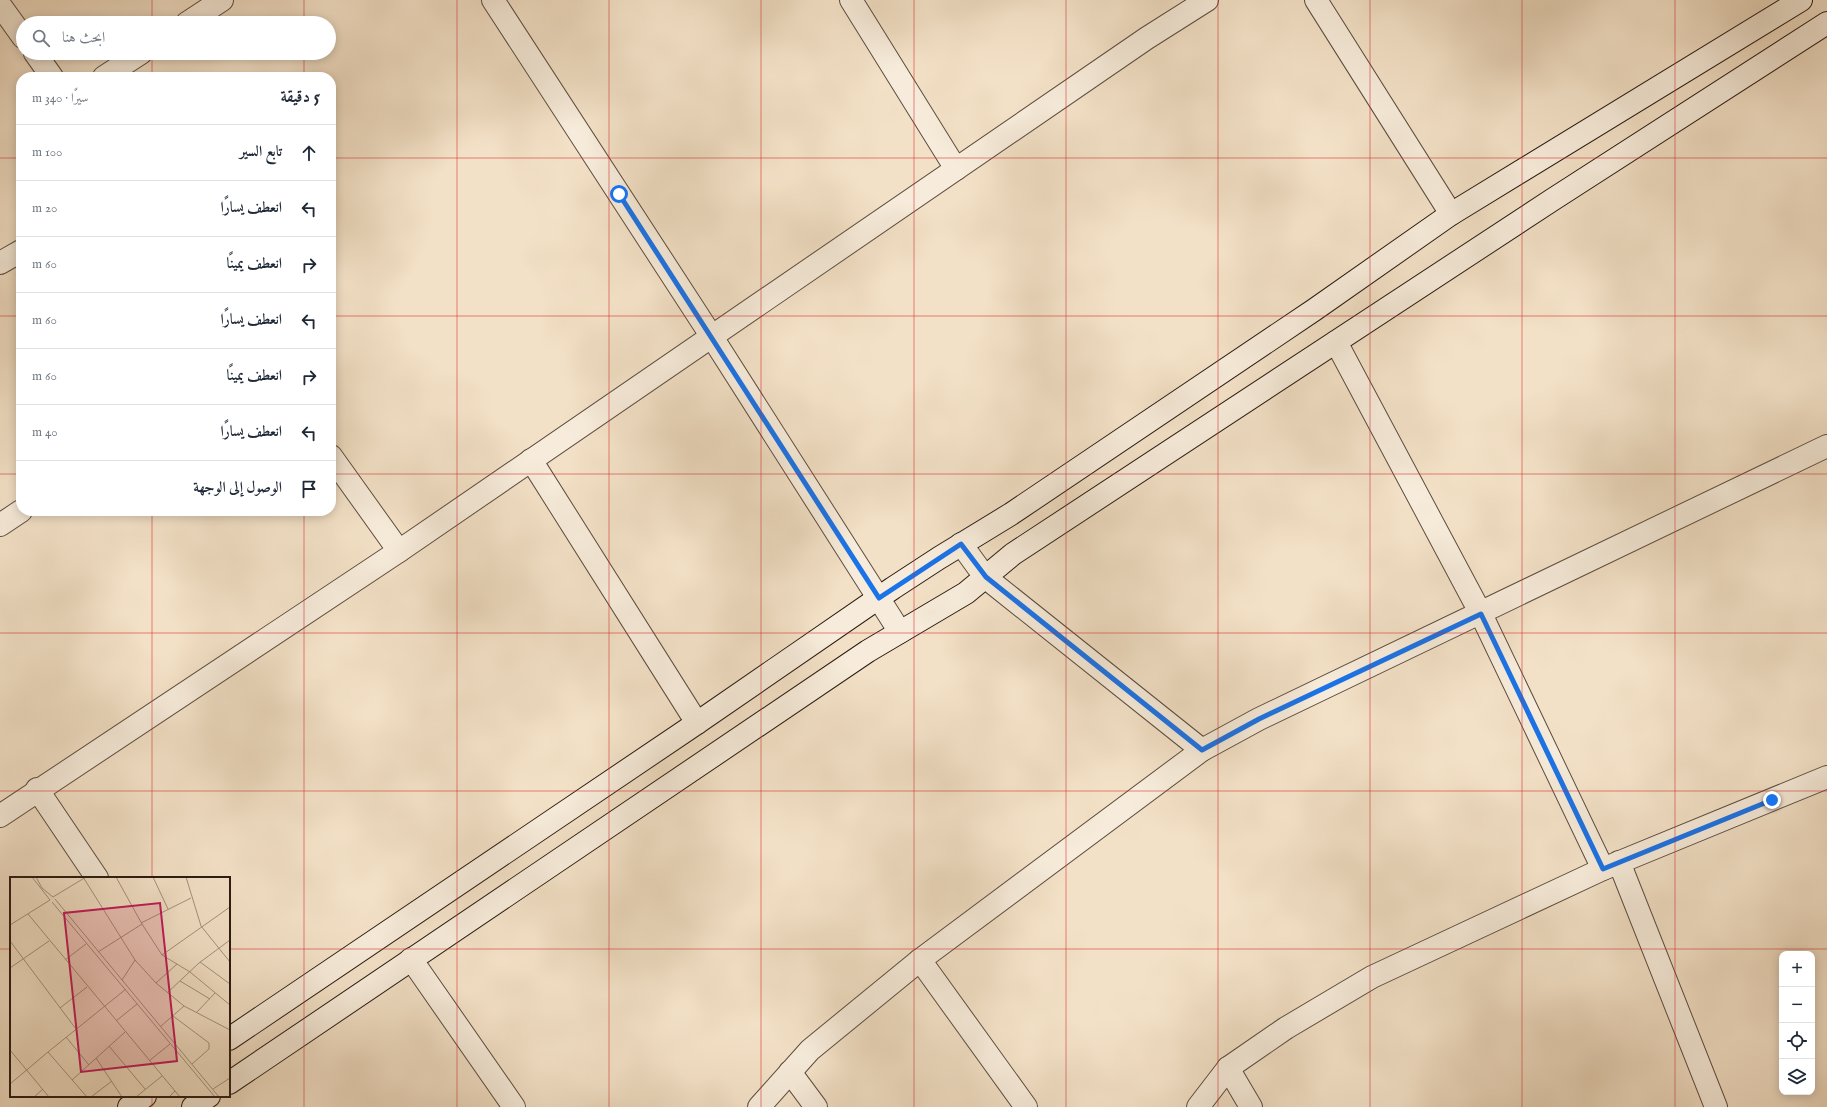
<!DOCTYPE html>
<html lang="ar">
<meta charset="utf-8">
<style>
body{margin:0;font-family:"IM FELL English",Amiri,serif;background:#f6f6f7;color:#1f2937;direction:rtl}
.controls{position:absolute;right:12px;bottom:12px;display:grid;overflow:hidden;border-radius:8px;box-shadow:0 2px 10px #0003}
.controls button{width:36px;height:36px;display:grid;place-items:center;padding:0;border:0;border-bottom:1px solid #e0e1e3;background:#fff;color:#1f2937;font:20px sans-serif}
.stop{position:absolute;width:12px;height:12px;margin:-9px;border:3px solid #1a73e8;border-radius:50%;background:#fff}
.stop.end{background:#1a73e8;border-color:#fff;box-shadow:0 1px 4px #0008}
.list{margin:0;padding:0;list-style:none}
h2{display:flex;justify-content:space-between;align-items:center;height:52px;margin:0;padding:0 16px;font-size:17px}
h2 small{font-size:13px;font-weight:400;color:#747a83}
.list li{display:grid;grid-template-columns:26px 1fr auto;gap:12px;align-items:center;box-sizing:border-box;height:56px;padding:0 16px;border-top:1px solid #e0e1e3}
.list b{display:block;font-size:15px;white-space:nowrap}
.list em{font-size:13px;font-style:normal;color:#747a83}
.icon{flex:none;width:22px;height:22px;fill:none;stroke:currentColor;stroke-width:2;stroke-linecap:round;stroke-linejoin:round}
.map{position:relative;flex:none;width:1827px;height:1107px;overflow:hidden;direction:ltr}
.search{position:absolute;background:#fff;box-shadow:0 2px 10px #0003;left:16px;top:16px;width:320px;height:44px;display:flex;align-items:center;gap:10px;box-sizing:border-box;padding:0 14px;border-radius:22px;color:#747a83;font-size:15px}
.panel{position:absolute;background:#fff;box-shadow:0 2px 10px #0003;left:16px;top:72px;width:320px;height:444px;border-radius:16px;direction:rtl}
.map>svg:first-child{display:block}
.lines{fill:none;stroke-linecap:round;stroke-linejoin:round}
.street-casing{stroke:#5d4d40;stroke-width:24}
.secondary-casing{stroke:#2b1c13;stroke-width:24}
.street{stroke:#f7ecdb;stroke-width:22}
.secondary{stroke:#f7ecdb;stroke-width:22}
.route{stroke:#1a73e8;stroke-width:5}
.grid{fill:none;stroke:#d62828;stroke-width:1;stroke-opacity:0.55}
.inset-road{fill:none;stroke:#a3927f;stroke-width:1}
.view{fill:#c2185b;fill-opacity:0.15;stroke:#c2185b;stroke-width:2}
.inset-edge{fill:none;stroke:#2b1c13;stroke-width:2}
</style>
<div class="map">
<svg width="1827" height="1107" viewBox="0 0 1827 1107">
<rect width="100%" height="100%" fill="#f3e1c7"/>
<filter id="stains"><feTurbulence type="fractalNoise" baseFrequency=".005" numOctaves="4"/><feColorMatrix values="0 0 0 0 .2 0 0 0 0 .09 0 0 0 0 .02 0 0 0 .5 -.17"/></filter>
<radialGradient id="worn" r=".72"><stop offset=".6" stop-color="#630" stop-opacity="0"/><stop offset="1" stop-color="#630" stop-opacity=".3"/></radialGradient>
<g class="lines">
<defs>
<g id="street">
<polyline points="493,0 712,337 900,632"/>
<polyline points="851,0 956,169"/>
<polyline points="1316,0 1451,214"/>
<polyline points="0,5 23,37"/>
<polyline points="187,23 222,0"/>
<polyline points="35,53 52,77"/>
<polyline points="104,77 141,53"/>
<polyline points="0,263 21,251"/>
<polyline points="1336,342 1481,614 1603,869"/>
<polyline points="331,456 399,551"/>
<polyline points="531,460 697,723"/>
<polyline points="0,525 21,511"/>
<polyline points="961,544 985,577 1202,750"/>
<polyline points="37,789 97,878"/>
<polyline points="0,816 399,551 1147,38 1207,0"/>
<polyline points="1619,862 1716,1107"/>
<polyline points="411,959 514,1107"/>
<polyline points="920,960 1026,1107"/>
<polyline points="1228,1068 1286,1028 1372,977 1603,869 1827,777"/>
<polyline points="790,1072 816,1107"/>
<polyline points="759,1107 810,1050 920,960 1202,750 1259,719 1827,446"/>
<polyline points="1198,1107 1228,1068 1251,1107"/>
</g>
<g id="secondary">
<polyline points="229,1039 697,723 893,588 939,558 1011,514 1314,310 1451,214 1801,0"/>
<polyline points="229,1083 868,651 966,593 1013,554 1552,200 1827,23"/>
<polyline points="129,1107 145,1096"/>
<polyline points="193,1107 209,1096"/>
</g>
</defs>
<use href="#street" class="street-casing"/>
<use href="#secondary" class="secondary-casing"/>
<use href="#street" class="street"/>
<use href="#secondary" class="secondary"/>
</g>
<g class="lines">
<polyline class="route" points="619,194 879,598 961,544 986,577 1202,750 1259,719 1481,614 1603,869 1772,800"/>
</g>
<path class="grid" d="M152 0V23M304 0V23M457 0V1107M609 0V1107M761 0V1107M914 0V1107M1066 0V1107M1218 0V1107M1370 0V1107M1522 0V1107M1675 0V1107M152 53V77M304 53V77M0 158H21M331 158H1827M0 316H21M331 316H1827M0 474H21M331 474H1827M152 511V878M304 511V1107M0 633H1827M0 791H1827M0 949H11M229 949H1827M152 1096V1107"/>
<g transform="translate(10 877)">
<rect width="220" height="220" fill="#f3e1c7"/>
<path class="inset-road" d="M22 0 40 23M26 0 32 11 43 20M73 0 125 83 146 106 174 129 220 153M106 0 132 47 152 78M143 0 158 32M176 0 191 49 220 85M43 20 76 0M45 22 209 220M42 25 205 220M220 30 152 78 180 95 220 128M18 37 165 214M131 46 181 21M0 48 40 23M0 64 66 152M88 75 132 47M55 83 76 67M190 85 220 107M0 91 39 64M112 103 125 83M170 104 200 122M146 106 167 87M157 116 189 86 220 63M50 131 77 110M187 135 205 116M163 139 199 166V172L182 187M106 144 127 127M150 150 174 129M56 160 79 188M99 169 135 212M0 173 39 220M38 175 116 112M86 181 112 220M139 184 160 167M62 203 115 155M0 207 38 175 77 220M203 212 220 201M24 220 33 212M81 220 102 204M126 220 152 199M159 220 165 214 170 220"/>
<path class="view" d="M150 26 167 184 71 195 54 36Z"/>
<rect width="220" height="220" class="inset-edge"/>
</g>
<rect width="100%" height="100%" filter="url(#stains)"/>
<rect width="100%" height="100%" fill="url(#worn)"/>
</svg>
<div class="controls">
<button>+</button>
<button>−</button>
<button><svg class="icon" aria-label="locate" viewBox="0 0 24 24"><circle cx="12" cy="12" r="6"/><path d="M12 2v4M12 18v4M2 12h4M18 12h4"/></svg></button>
<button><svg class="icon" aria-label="layers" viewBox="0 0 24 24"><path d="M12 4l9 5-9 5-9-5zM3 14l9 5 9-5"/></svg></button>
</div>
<div class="stop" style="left:619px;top:194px"></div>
<div class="stop end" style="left:1772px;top:800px"></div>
<div class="search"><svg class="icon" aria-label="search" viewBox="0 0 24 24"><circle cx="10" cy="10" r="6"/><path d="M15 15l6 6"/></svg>ابحث هنا</div>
<section class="panel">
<h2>5 دقيقة<small>سيرًا · 340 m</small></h2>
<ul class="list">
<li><svg class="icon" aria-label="ahead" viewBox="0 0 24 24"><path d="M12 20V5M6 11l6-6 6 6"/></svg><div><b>تابع السير</b></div><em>100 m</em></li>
<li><svg class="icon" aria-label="left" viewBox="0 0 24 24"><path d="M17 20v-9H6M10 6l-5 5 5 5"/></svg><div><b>انعطف يسارًا</b></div><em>20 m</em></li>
<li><svg class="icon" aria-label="right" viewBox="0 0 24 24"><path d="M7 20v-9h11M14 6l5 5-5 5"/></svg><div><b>انعطف يمينًا</b></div><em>60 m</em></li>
<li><svg class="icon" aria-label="left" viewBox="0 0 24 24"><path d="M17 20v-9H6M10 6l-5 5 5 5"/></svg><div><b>انعطف يسارًا</b></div><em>60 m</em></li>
<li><svg class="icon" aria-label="right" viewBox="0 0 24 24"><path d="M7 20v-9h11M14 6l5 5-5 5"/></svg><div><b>انعطف يمينًا</b></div><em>60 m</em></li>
<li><svg class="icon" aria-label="left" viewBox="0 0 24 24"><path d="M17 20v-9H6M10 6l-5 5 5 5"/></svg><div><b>انعطف يسارًا</b></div><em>40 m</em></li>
<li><svg class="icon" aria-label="arrive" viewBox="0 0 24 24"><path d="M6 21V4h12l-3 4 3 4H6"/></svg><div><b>الوصول إلى الوجهة</b></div></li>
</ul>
</section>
</div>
